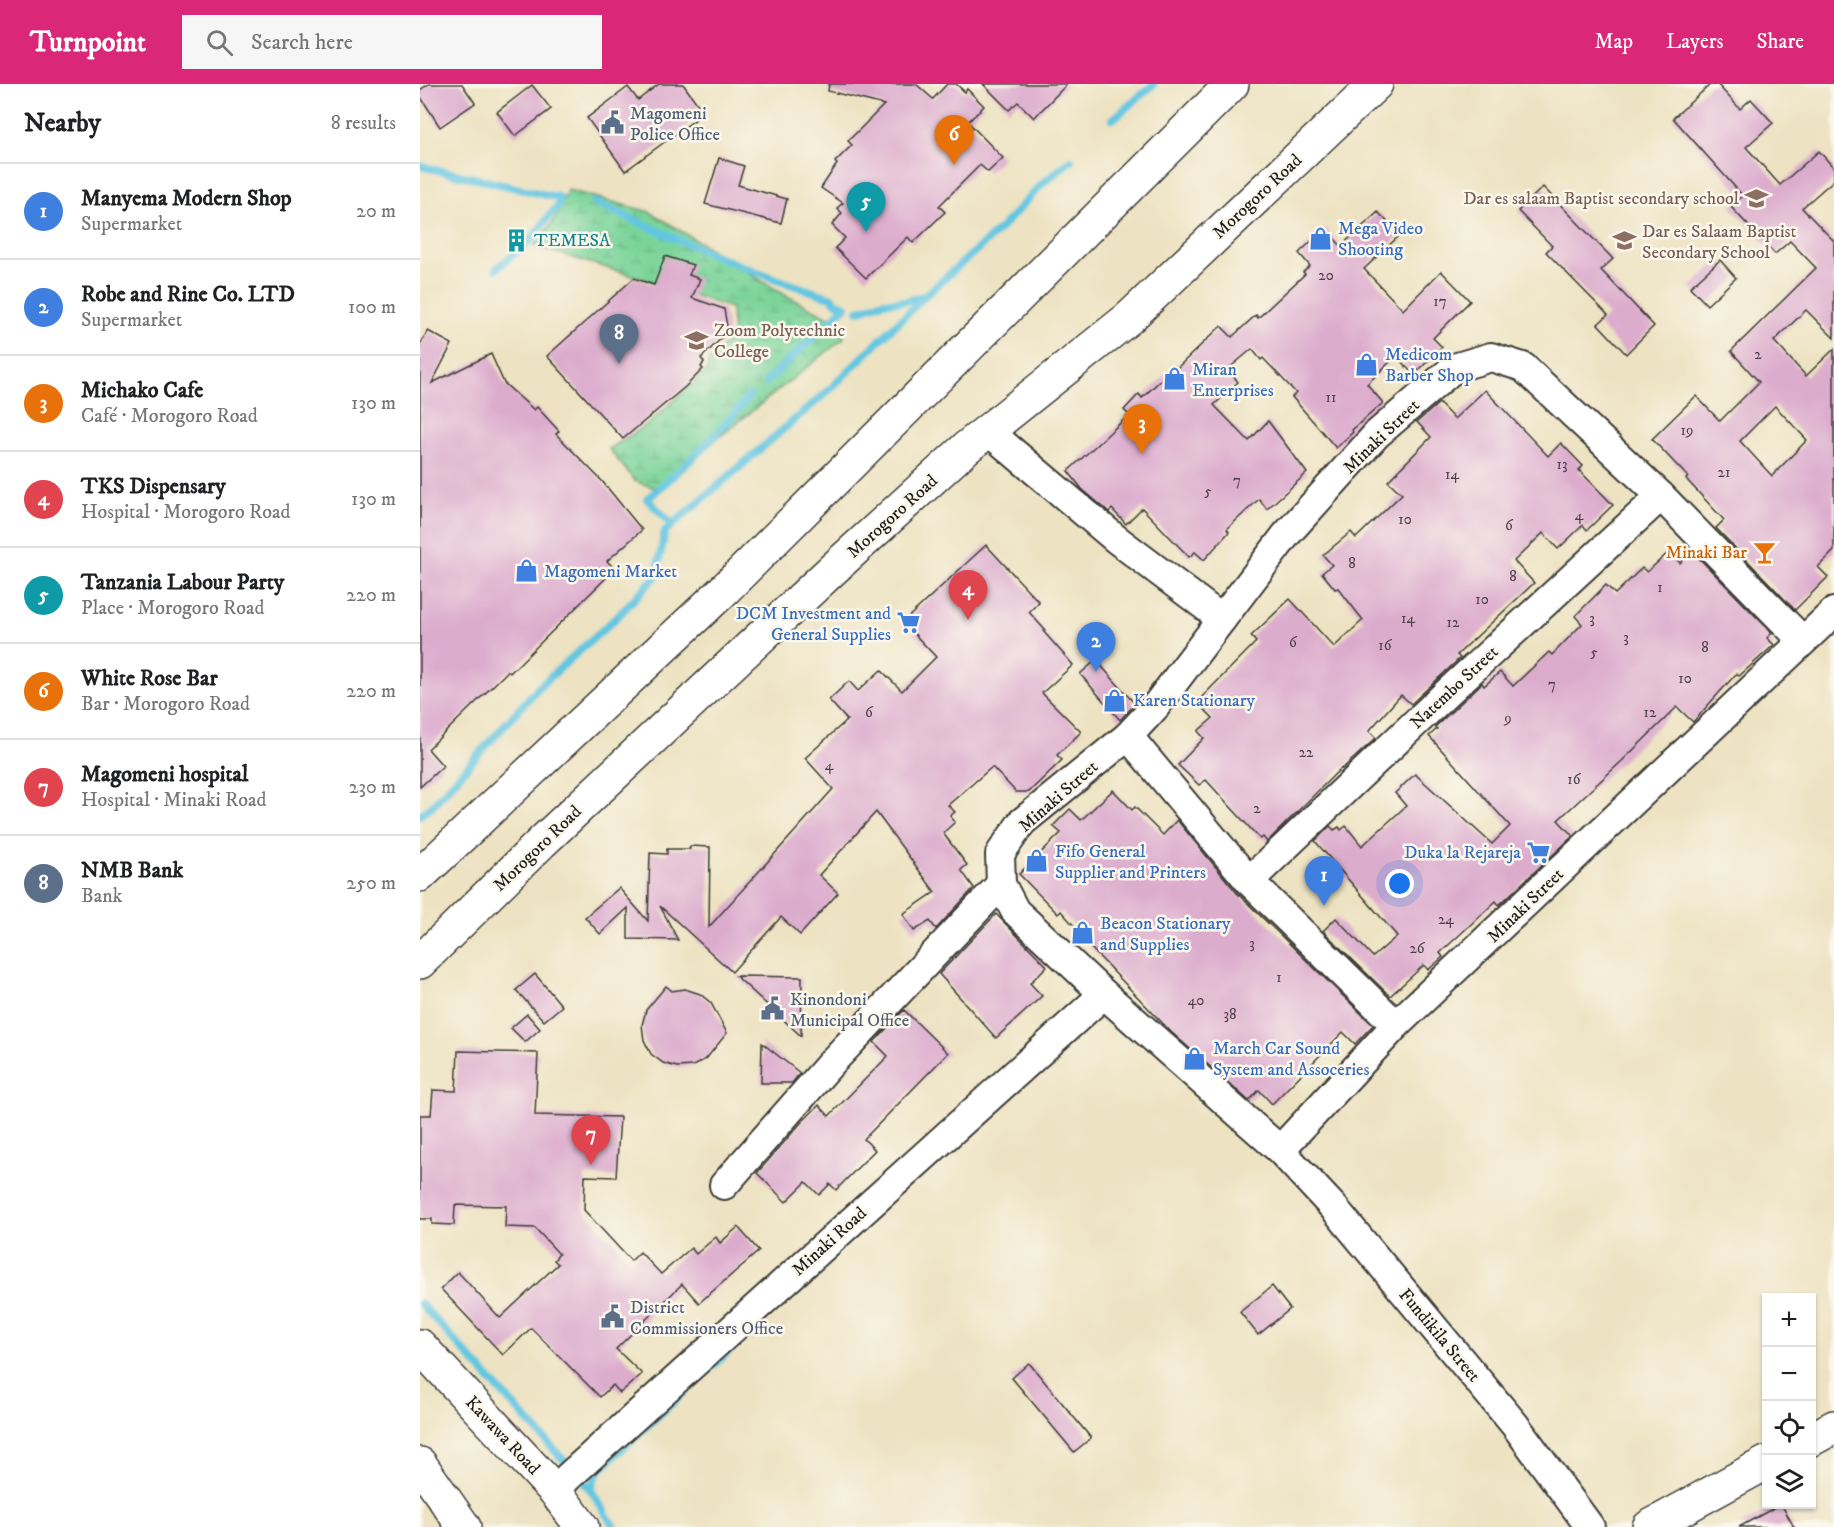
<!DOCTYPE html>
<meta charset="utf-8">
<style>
body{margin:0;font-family:"IM FELL DW Pica",serif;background:#f6f6f6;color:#202124}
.controls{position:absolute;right:18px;bottom:18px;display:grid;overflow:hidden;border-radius:0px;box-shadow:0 2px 4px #0004}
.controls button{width:54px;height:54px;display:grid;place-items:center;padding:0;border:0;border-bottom:2px solid #e0e0e0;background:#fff;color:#202124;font:30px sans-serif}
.you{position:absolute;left:980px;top:800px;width:21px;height:21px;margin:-15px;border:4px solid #fff;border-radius:50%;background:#1a73e8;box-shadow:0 0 0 9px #1a73e833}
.badge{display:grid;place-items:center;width:39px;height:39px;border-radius:50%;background:#db2777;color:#fff;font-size:20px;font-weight:700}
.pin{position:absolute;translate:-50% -50px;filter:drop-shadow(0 2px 3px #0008)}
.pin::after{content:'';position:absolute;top:32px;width:21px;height:18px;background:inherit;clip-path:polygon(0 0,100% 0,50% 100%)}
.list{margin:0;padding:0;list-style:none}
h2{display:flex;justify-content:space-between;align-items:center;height:78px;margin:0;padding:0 24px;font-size:26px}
h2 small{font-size:20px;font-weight:400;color:#757577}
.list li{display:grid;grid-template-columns:39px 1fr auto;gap:18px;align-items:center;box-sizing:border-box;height:96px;padding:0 24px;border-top:2px solid #e0e0e0}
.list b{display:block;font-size:22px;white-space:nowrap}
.list p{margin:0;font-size:20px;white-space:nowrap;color:#757577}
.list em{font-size:20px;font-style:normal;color:#757577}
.icon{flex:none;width:33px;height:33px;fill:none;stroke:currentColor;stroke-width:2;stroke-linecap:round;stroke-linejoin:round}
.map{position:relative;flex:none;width:1414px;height:1443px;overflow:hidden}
header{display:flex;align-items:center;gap:36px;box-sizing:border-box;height:84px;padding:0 30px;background:#db2777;color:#fff}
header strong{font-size:28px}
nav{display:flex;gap:33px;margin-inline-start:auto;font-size:21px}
.search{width:420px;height:54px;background:#f6f6f6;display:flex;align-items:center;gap:15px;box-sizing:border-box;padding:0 21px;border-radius:0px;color:#757577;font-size:22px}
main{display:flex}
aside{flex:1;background:#fff}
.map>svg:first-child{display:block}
.wetland{fill:url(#wetland-marsh);stroke:#4b785b;stroke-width:1.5}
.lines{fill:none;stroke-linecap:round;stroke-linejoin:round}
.stream{stroke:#63c6e1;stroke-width:8}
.building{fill:#dcaccd;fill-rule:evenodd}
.street-casing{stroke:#3b3a35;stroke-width:32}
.secondary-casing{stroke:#3b3a35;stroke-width:36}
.primary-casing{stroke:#3b3a35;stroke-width:36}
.highway-casing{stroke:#3b3a35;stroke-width:36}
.street{stroke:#fff;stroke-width:28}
.secondary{stroke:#fff;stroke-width:33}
.primary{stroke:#fff;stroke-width:33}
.highway{stroke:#fff;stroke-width:33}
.labels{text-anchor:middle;stroke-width:5;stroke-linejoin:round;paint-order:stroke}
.number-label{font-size:15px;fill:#4c4048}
.service-label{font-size:18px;fill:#4e5e75;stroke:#fbf7ec;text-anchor:start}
.street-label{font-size:18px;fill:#1c1c1c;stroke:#fbf7ec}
.education-label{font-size:18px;fill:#785e54;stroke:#fbf7ec;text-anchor:start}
.shop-label{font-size:18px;fill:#366cbe;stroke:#fbf7ec;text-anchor:start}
.culture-label{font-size:18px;fill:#0d838f;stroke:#fbf7ec;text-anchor:start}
.food-label{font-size:18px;fill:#c56008;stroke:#fbf7ec;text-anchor:end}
</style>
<header>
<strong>Turnpoint</strong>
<div class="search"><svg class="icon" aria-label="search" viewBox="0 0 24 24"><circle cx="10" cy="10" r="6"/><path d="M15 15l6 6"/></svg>Search here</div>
<nav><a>Map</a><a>Layers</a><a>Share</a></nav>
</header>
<main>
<aside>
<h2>Nearby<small>8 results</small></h2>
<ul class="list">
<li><span class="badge" style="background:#3f7fe0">1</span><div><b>Manyema Modern Shop</b><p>Supermarket</p></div><em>20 m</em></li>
<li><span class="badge" style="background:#3f7fe0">2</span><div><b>Robe and Rine Co. LTD</b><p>Supermarket</p></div><em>100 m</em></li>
<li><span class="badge" style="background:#e8710a">3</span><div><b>Michako Cafe</b><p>Café · Morogoro Road</p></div><em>130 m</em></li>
<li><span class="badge" style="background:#e0444e">4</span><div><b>TKS Dispensary</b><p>Hospital · Morogoro Road</p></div><em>130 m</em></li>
<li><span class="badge" style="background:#0f9aa8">5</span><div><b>Tanzania Labour Party</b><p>Place · Morogoro Road</p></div><em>220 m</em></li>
<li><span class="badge" style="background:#e8710a">6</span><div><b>White Rose Bar</b><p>Bar · Morogoro Road</p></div><em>220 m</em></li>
<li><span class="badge" style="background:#e0444e">7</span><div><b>Magomeni hospital</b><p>Hospital · Minaki Road</p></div><em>230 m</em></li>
<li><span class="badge" style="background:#5c6f8a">8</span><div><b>NMB Bank</b><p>Bank</p></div><em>250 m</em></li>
</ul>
</aside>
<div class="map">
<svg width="1414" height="1443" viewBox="0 0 1414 1443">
<defs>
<pattern id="wetland-marsh" width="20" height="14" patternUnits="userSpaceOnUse" patternTransform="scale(1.5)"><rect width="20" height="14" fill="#7ad49a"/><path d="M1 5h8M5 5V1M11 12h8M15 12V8" fill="none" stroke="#69b584"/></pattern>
</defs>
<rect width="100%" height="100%" fill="#fbf7ec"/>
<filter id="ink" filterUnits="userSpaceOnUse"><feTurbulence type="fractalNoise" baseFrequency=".0167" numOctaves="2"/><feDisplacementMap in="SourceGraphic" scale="12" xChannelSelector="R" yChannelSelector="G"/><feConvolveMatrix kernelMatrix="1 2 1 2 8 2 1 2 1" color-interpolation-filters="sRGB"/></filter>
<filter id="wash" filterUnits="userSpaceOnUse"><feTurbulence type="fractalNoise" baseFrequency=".008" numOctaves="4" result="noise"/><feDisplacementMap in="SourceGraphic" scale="24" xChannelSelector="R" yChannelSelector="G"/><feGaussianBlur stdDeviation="1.35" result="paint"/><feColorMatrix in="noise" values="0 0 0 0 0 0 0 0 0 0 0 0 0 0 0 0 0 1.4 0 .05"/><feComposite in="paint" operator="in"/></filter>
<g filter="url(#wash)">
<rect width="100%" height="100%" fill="#ede2c1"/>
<polygon class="wetland" points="148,106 230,128 365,211 419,238 424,254 235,404 215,397 189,365 227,341 287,286 289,276 313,251 311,224 244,201 114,162 133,138"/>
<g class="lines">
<g class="stream">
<polyline points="693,35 734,0"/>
<polyline points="0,82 140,114 139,120 109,158 76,185"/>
<path d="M174 118C253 154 330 189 413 214L415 218 426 222 346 298"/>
<polyline points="438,227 463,218 486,217 503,212"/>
<path d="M252 440 227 415C264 383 299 351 329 312"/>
<polyline points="0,731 11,723 118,604 198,532 236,492 245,447 408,307 505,212 581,144 622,100 651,76"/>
<polyline points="0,1219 171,1406 194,1443"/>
<polyline points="171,1406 175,1393 181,1384 310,1266"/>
</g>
</g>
<g id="blocks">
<g class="building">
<polygon points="9,0 42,0 55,19 20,43 0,12 0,6"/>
<polygon points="239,0 263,0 284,29 205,87 167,34 208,3 218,16"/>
<polygon points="409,0 496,0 513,15 527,0 536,0 545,8 547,5 564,22 548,38 583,74 568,88 560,81 519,122 525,128 493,159 488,153 446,194 415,164 425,154 412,141 422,129 417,124 423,119 401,104 417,80 415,78 432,61 428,57 464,21 408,7"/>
<polygon points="563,0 647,0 614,34 598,18 589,26"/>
<path d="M1291 0H1297L1320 25 1331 15 1353 39 1326 63 1360 101 1399 67 1414 84V96L1382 124 1414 157V254L1386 226 1354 257 1386 292 1414 265V467L1398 483 1408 493 1375 526 1296 444 1304 436 1266 395 1268 393 1232 355 1276 312 1300 337 1339 298 1311 267 1396 184 1370 157 1355 170 1311 123 1323 112 1253 34ZM1355 322 1387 356 1352 392 1320 357Z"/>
<polygon points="112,1 131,25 95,52 77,28"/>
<polygon points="299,74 324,82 318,101 367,115 361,139 285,120"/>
<polygon points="1123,103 1193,175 1181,186 1234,242 1206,270 1178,240 1188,231 1126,168 1132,162 1098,127"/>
<polygon points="958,128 980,151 944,185 983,226 1021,187 1050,217 1013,254 1022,263 994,291 976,272 947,300 963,319 932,346 933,348 916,364 872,313 876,309 843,274 841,276 832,265 808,285 818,298 794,321 829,357 848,337 887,389 847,425 839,415 807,445 809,448 784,476 775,468 769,473 722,424 706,440 692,425 689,428 662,405 648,387 709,331 704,326 719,310 722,314 755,282 757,284 801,242 812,253 836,231 838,234 885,190 883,188 890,182 879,169 905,144 921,162"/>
<polygon points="245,172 273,181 269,191 280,195 272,214 304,225 308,248 281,274 284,278 281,283 283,285 265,303 203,355 127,272 214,194 234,201"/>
<polygon points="1300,176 1316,194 1287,221 1270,203"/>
<polygon points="8,247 32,260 12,299 71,270 84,299 114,326 117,323 139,347 136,350 182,397 222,446 187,477 195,485 90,589 88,587 8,665 23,682 0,703 0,261"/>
<polygon points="1065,306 1128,372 1141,359 1163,382 1159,386 1193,421 1167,446 1163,441 1138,465 1123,449 1094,477 1114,499 1037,571 1040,574 991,620 981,611 949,647 956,654 922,685 921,684 847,758 843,753 840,755 786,696 779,701 758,681 784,654 778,647 793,634 777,618 836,558 831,552 870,515 914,563 943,536 918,504 915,505 902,489 912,481 903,471 931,448 936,454 982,410 968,397 1011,353 997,338 1019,319 1034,335"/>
<polygon points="566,461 619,518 609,528 625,546 623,547 653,581 622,609 661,648 637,671 642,676 609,708 596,708 572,683 528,721 535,728 530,732 535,738 523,749 547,781 541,786 554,804 516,845 510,837 494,847 483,830 515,808 456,728 399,791 418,809 380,851 361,833 312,888 240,822 258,856 208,855 208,824 180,850 165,833 199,804 228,837 230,769 247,770 247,765 270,765 270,762 290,763 289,843 413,705 385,674 427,636 409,616 429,597 438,607 461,586 482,607 516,573 483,538"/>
<polygon points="1272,467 1352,549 1347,554 1354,561 1319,592 1316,590 1273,638 1257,623 1202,677 1138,736 1153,752 1079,821 1076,817 1020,869 1023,873 1008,886 1004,881 970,912 903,847 916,834 953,873 977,852 895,757 910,742 914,746 919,743 921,746 926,742 942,762 986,722 975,709 995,690 1072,760 1090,742 1009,652 1017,645 1015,643 1062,599 1064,602 1080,588 1093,602 1129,568 1132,571 1162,540 1155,532 1186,501 1195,510 1222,484 1227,488 1249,468 1260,479"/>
<polygon points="676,576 715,620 700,636 660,590"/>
<polygon points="693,706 712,726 715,723 743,751 757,736 817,809 953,941 935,960 923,948 852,1020 839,1006 829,1017 751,948 670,863 672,862 641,827 638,830 599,790 641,749 633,742 650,725 661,736"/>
<polygon points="576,830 627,882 610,899 622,912 576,954 519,890"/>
<polygon points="115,890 142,922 124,937 96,906"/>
<polygon points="316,892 382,893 381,952"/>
<polygon points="246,902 252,907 265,905 280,910 291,919 307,949 286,975 273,982 257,983 243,979 231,970 224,956 222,941 226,926"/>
<polygon points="484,926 528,969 444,1055 455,1066 416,1106 410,1100 399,1111 386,1098 366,1118 337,1089 380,1040 399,1021 409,1032 468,972 454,958"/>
<polygon points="107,930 120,945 105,958 91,944"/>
<polygon points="342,959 380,989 372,999 341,999"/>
<polygon points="38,967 118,969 115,1031 200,1033 196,1093 165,1092 164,1126 211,1177 220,1168 241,1190 271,1164 276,1170 296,1153 300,1159 318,1143 339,1167 279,1219 262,1200 196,1265 222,1290 200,1309 193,1301 180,1313 111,1244 83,1271 21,1205 38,1188 80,1234 138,1180 134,1176 139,1170 115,1144 85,1143 86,1122 35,1121 34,1141 12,1140 12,1135 0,1135 0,1031 11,1031 13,1006 36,1007"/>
<polygon points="852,1202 870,1225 838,1251 820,1228"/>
<polygon points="609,1279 671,1354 654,1368 592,1294"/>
<polygon points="1361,1420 1374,1443 1319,1443"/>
</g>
</g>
</g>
<g filter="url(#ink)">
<use href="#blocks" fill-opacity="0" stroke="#3b3a35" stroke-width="1.5"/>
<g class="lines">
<defs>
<g id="street">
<polyline points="568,347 696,455 802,535"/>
<polyline points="708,652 829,797 976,941"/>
<polyline points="829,797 1030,606 1241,412"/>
<polyline points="860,1066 976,941 1414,528"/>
<polyline points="304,1101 412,978 581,800"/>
<polyline points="135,1407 148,1393 684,910"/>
<polyline points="1170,1443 1095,1341 915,1125 860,1066 684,910 595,827 581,800 580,770 602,738 708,652 735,623 866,451 957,350 1034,284 1071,273 1103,283 1241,412 1383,557"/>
</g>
<g id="secondary">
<polyline points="1392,1355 1414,1343"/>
<polyline points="1229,1443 1346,1379"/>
</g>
<g id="primary">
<polyline points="0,1262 135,1407 162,1443"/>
<polyline points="0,1380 44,1443"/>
</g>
<g id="highway">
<polyline points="0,791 303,507 812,0"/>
<polyline points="0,878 122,758 411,487 546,364 709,234 956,0"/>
</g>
</defs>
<use href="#street" class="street-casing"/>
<use href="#secondary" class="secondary-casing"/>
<use href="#primary" class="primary-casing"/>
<use href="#highway" class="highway-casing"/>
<use href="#street" class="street"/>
<use href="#secondary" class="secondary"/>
<use href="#primary" class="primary"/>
<use href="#highway" class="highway"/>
</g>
</g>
<defs>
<symbol id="civic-bare" viewBox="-9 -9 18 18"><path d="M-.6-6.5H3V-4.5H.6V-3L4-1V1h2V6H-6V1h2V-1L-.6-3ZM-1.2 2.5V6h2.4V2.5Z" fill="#5c6f8a" stroke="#fbf7ec" stroke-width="2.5" paint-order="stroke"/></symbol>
<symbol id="school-bare" viewBox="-9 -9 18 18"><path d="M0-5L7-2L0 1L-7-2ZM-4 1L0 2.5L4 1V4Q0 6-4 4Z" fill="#8d6e63" stroke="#fbf7ec" stroke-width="2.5" paint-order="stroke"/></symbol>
<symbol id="shop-bare" viewBox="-9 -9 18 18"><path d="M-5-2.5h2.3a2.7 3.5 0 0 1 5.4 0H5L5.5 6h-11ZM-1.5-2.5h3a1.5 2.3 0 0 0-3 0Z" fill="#3f7fe0" stroke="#fbf7ec" stroke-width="2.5" paint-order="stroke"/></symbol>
<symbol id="building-bare" viewBox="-9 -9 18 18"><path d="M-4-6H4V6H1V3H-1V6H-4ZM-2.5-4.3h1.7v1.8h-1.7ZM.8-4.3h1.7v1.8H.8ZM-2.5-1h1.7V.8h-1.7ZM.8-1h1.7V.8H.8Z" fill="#0f9aa8" stroke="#fbf7ec" stroke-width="2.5" paint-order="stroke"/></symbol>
<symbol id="university-bare" viewBox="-9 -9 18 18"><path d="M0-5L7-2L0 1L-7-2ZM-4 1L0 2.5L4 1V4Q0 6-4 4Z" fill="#8d6e63" stroke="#fbf7ec" stroke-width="2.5" paint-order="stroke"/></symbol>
<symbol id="bar-bare" viewBox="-9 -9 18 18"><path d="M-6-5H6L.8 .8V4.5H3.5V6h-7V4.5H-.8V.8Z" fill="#e8710a" stroke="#fbf7ec" stroke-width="2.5" paint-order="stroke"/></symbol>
<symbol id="supermarket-bare" viewBox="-9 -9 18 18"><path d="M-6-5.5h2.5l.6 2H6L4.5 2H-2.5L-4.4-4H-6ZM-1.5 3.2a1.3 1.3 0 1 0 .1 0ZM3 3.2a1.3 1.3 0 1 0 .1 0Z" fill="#3f7fe0" stroke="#fbf7ec" stroke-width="2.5" paint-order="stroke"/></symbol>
</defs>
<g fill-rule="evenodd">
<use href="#civic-bare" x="176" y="22" width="33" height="33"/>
<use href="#school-bare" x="1320" y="98" width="33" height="33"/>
<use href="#shop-bare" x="884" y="138" width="33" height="33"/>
<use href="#building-bare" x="80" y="140" width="33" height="33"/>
<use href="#school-bare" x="1188" y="140" width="33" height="33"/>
<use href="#university-bare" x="260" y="240" width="33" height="33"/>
<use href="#shop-bare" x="930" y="264" width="33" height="33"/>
<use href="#shop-bare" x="738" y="278" width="33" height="33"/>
<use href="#bar-bare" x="1328" y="452" width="33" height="33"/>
<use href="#shop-bare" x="90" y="470" width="33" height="33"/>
<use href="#supermarket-bare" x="472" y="522" width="33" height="33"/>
<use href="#shop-bare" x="678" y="600" width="33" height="33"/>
<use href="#supermarket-bare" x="1102" y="752" width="33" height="33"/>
<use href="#shop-bare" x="600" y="760" width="33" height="33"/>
<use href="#shop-bare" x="646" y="832" width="33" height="33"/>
<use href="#civic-bare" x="336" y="908" width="33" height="33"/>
<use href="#shop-bare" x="758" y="958" width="33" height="33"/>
<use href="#civic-bare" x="176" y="1216" width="33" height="33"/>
</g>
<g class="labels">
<g class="number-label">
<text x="906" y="196">20</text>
<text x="1020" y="222">17</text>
<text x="1338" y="275">2</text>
<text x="911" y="318">11</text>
<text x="1267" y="351">19</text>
<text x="1142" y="385">13</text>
<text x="1304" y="393">21</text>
<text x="1032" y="395">14</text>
<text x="817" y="401">7</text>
<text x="788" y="412">5</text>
<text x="1159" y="436">4</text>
<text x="985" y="440">10</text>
<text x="1089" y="446">6</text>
<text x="932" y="484">8</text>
<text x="1093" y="497">8</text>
<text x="1240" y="508">1</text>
<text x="1062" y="520">10</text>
<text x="988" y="539">14</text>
<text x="1172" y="539">3</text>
<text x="1033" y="543">12</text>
<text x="1206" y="558">3</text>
<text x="873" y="563">6</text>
<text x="965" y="566">16</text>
<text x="1285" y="568">8</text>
<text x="1174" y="573">5</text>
<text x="1265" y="599">10</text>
<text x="1132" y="605">7</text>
<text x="449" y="633">6</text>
<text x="1230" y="633">12</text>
<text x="1088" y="639">9</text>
<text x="886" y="673">22</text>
<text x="409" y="686">4</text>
<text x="1154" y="700">16</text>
<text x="837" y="729">2</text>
<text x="1026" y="840">24</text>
<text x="832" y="864">3</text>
<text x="997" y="869">26</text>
<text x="859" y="898">1</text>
<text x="776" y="921">40</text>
<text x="810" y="935">38</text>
</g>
<g class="service-label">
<text x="210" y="35">Magomeni<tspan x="210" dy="21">Police Office</tspan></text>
<text x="370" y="921">Kinondoni<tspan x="370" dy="21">Municipal Office</tspan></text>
<text x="210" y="1229">District<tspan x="210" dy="21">Commissioners Office</tspan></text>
</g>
<g class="street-label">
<text transform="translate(837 112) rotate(-43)" y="6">Morogoro Road</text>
<text transform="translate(961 352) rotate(-44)" y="6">Minaki Street</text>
<text transform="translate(472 432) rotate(-42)" y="6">Morogoro Road</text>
<text transform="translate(1034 603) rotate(-43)" y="6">Natembo Street</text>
<text transform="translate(638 712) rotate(-41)" y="6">Minaki Street</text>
<text transform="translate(117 764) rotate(-44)" y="6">Morogoro Road</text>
<text transform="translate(1105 821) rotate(-44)" y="6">Minaki Street</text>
<text transform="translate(409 1157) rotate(-42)" y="6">Minaki Road</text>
<text transform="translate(1020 1251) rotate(50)" y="6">Fundikila Street</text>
<text transform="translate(83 1351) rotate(47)" y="6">Kawawa Road</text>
</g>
<g class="education-label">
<text x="1319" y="120" text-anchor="end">Dar es salaam Baptist secondary school</text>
<text x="1222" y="153">Dar es Salaam Baptist<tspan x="1222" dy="21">Secondary School</tspan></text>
<text x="294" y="252">Zoom Polytechnic<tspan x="294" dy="21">College</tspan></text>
</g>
<g class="shop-label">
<text x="918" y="150">Mega Video<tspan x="918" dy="21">Shooting</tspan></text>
<text x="965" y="276">Medicom<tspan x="965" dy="21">Barber Shop</tspan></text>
<text x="772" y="291">Miran<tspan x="772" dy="21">Enterprises</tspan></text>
<text x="124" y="493">Magomeni Market</text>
<text x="471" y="535" text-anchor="end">DCM Investment and<tspan x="471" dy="21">General Supplies</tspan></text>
<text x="713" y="622">Karen Stationary</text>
<text x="635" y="773">Fifo General<tspan x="635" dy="21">Supplier and Printers</tspan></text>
<text x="1101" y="774" text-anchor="end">Duka la Rejareja</text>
<text x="680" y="845">Beacon Stationary<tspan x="680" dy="21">and Supplies</tspan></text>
<text x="793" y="970">March Car Sound<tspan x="793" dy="21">System and Assoceries</tspan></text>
</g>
<g class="culture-label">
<text x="114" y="162">TEMESA</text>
</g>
<g class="food-label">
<text x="1327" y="474">Minaki Bar</text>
</g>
</g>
</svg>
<div class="controls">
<button>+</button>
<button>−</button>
<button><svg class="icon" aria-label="locate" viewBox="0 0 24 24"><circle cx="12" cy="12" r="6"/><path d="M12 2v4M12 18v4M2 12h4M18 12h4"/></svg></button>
<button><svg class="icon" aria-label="layers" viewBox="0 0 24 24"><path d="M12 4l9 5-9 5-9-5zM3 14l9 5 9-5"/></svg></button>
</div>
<div class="you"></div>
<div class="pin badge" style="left:904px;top:822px;background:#3f7fe0">1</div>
<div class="pin badge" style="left:676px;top:588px;background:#3f7fe0">2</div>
<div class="pin badge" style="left:722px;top:370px;background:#e8710a">3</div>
<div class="pin badge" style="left:548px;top:536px;background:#e0444e">4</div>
<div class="pin badge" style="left:446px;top:148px;background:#0f9aa8">5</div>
<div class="pin badge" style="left:534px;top:81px;background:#e8710a">6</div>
<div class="pin badge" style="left:171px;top:1081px;background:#e0444e">7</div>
<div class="pin badge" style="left:199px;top:280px;background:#5c6f8a">8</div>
</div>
</main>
